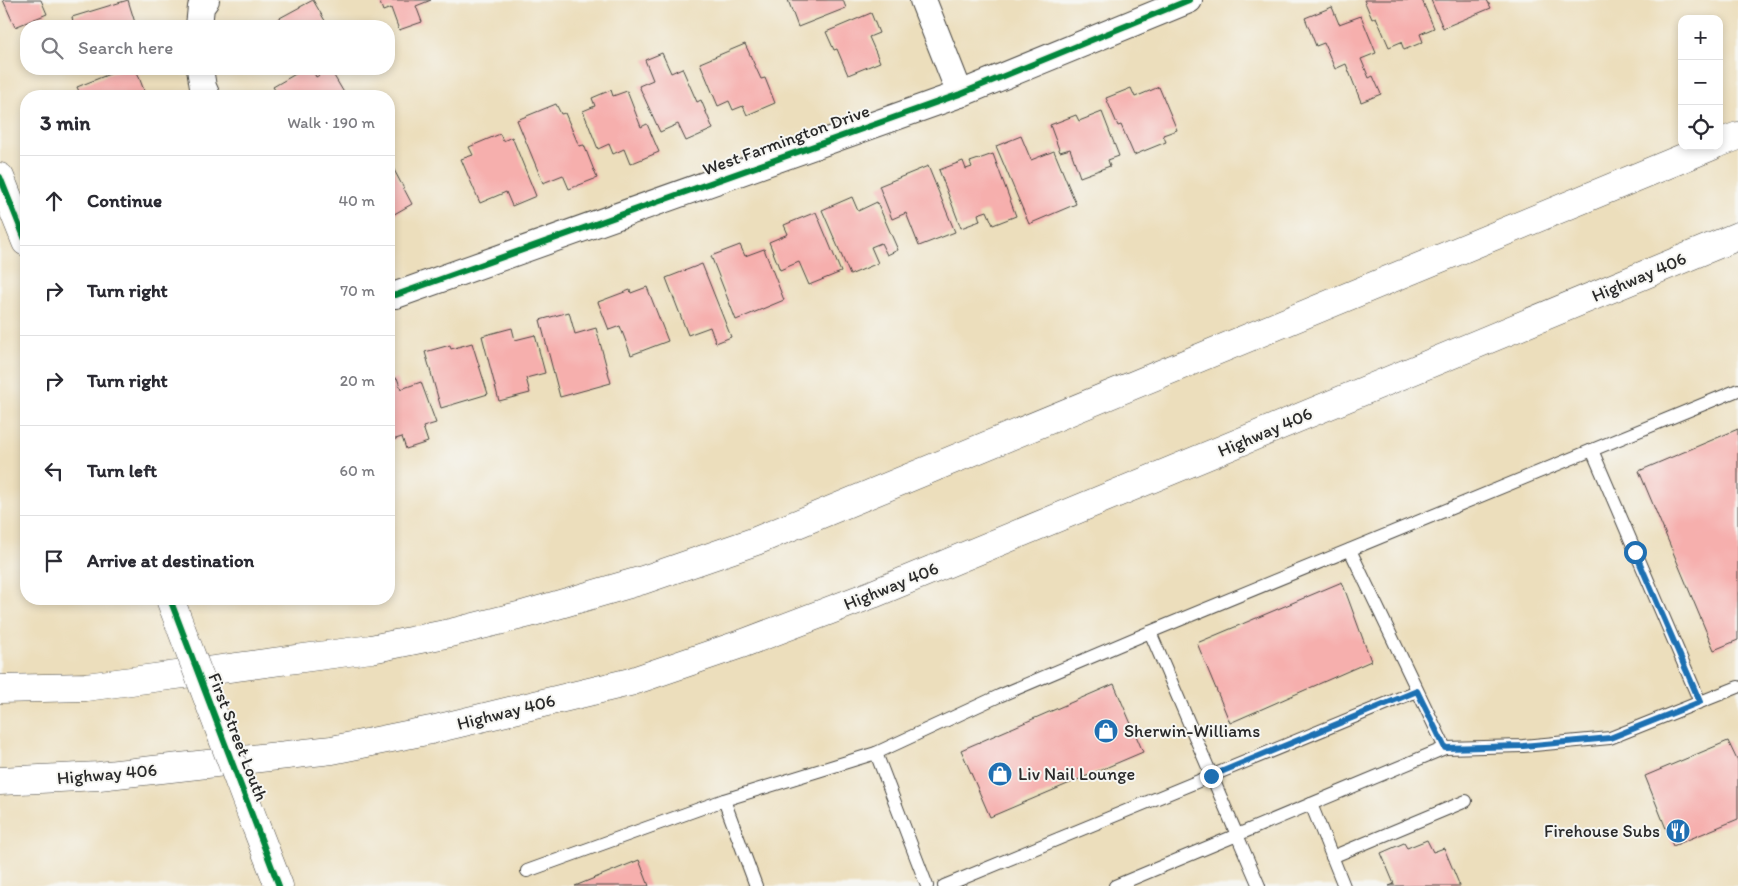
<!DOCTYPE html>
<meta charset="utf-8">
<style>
body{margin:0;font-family:Itim,sans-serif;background:#f2f2f3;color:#2b2b33}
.controls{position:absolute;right:15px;top:15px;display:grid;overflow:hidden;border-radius:10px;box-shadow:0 2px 8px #0003}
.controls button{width:45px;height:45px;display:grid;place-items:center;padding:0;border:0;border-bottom:1px solid #e1e1e2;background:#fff;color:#2b2b33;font:25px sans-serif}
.stop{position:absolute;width:15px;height:15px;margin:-11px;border:4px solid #1f6fb2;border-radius:50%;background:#fff}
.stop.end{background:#1f6fb2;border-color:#fff;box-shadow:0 1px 5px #0008}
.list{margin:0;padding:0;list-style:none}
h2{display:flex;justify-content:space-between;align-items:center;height:65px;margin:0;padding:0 20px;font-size:21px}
h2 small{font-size:16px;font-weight:400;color:#7c7c81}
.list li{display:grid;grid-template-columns:32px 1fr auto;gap:15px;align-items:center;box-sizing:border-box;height:90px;padding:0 20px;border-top:1px solid #e1e1e2}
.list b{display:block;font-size:19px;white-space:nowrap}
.list em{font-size:16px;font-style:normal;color:#7c7c81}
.icon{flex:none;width:28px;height:28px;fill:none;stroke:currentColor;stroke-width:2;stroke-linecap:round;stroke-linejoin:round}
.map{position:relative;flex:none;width:1738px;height:886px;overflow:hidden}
.search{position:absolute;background:#fff;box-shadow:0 2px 8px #0003;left:20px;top:20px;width:375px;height:55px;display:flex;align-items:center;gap:12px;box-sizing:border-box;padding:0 18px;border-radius:20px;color:#7c7c81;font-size:19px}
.panel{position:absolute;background:#fff;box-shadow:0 2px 8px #0003;left:20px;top:90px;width:375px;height:515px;border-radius:20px}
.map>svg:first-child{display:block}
.building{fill:#f6afad}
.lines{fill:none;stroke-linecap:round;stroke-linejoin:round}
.service-casing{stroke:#484641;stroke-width:14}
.minor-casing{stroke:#484641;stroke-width:28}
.tertiary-casing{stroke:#484641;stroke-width:29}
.motorway-casing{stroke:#484641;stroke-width:29}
.service{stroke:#fff;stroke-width:12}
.minor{stroke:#fff;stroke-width:26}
.tertiary{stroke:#fff;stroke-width:28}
.motorway{stroke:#fff;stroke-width:28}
.tertiary-bridge-casing{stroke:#484641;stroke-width:29;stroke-linecap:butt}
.tertiary-bridge{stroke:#fff;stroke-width:28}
.cycleway-casing{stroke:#f6f6f2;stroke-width:9}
.cycleway{stroke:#00873e;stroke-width:6}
.route{stroke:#1f6fb2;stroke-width:6}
.labels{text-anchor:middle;stroke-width:4;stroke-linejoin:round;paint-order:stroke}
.street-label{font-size:18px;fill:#2b2b2b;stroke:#f6f6f2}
.poi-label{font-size:18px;fill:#2b2b2b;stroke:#f6f6f2;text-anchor:start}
</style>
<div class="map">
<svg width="1738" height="886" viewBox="0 0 1738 886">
<rect width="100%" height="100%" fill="#f6f6f2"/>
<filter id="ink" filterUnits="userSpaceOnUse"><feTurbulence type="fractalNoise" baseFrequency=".02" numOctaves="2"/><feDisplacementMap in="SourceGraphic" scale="10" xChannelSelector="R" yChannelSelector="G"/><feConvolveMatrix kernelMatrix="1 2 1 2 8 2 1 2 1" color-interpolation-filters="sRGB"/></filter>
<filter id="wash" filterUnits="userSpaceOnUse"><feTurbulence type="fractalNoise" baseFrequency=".0096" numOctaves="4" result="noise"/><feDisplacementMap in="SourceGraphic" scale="20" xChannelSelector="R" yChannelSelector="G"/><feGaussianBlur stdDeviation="1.12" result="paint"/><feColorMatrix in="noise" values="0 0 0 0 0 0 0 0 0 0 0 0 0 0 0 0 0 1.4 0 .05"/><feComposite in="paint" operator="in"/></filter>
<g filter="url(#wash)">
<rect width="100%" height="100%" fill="#ecdebc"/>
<g id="blocks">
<g class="building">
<polygon points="3,0 41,0 47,14 15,27"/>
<polygon points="128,0 136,26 74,26 72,17"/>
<polygon points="313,0 328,26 265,26"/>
<polygon points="379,0 431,0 416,6 422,22 399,30 391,8 383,11"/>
<polygon points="788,0 843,0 846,8 798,27"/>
<polygon points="1364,0 1422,0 1434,28 1420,34 1423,42 1404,50 1401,42 1389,47 1376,17 1372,19"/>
<polygon points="1431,0 1487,0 1491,8 1443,28"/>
<polygon points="1332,7 1339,24 1361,16 1376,53 1361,59 1369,78 1373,76 1381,94 1361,102 1346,64 1335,69 1324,43 1316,46 1305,18"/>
<polygon points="871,13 879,33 869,37 880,62 848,75 837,49 834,50 826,32"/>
<polygon points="745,44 761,79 765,78 775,103 747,115 743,106 733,110 729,101 718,106 700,63"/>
<polygon points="662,53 671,73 682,68 697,102 701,100 713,129 686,141 678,124 660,132 639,86 653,80 645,60"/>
<polygon points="122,69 136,69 146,96 81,96 77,87"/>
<polygon points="304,69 312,69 316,77 330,69 346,96 279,96 273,87"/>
<polygon points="1159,87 1177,130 1163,135 1166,142 1134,155 1121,125 1118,126 1106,98 1131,88 1135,97"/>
<polygon points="611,90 613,96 627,91 641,127 647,124 659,152 630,164 624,149 613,154 609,144 598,149 583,111 595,106 592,98"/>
<polygon points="556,104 561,114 565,113 579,146 584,145 597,178 569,189 563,175 543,183 517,120"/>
<polygon points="1102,112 1119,156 1108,160 1110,166 1080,177 1070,149 1060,152 1050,125 1076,115 1079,121"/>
<polygon points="500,134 503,141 512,137 536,196 512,206 506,192 480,203 461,159 473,155 469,147"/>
<polygon points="1021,136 1031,160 1054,151 1076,204 1029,224 996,146"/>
<polygon points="993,154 1016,216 993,225 987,211 978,214 980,221 961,228 939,170 963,161 966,169 972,167 970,162"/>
<polygon points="392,166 412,204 389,217 389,167"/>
<polygon points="928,166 955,232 919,246 906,213 892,219 879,186"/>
<polygon points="852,197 858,211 877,202 898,250 887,255 881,243 871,247 878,263 850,275 822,210"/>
<polygon points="816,212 841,272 809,285 799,262 780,270 769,242 788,234 784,225"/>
<polygon points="740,245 745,256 764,249 784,300 736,320 711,256"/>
<polygon points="702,264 731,337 716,343 710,327 688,335 666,278"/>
<polygon points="647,287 668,341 631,355 620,326 609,330 598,302 630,290 631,293"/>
<polygon points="569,312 575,334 596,328 611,383 560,397 540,320"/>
<polygon points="512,328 515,340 535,335 545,373 526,378 530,393 499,401 482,336"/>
<polygon points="472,343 488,394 441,408 425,352 450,345 451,349"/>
<polygon points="397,378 401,389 421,382 436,423 423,427 428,442 406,449 402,437 389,441 389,381"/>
<polygon points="1738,429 1738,640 1714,650 1639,471"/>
<polygon points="1342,582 1371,661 1230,723 1197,643"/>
<polygon points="1114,684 1143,752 990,817 961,750"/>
<polygon points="1728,741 1738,762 1738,819 1673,846 1645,776"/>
<polygon points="1427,840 1433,852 1444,848 1460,886 1389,886 1394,884 1381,853 1404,843 1407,848"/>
<polygon points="639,860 649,886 575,886"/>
</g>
</g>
</g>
<g filter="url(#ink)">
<use href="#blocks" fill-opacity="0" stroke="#484641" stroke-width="1"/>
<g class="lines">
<defs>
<g id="service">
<polyline points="1592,450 1700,702"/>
<polyline points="1350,550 1445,748"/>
<polyline points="1150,632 1738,390"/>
<polyline points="876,753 927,886"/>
<polyline points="724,800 756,886"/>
<polyline points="1311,804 1344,886"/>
<polyline points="1332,857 1466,801"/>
<polyline points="527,871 724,800 876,753 999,696 1150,632 1237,835 1445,748 1523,746 1610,738 1738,687"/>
<polyline points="944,886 1417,691"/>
<polyline points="1115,886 1237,835 1259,886"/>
</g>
<g id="minor">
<polyline points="923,0 960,94"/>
<polyline points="199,26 201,7 206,0"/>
<polyline points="200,69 203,87 207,96"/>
<polyline points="389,295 396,295 960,94 1189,0"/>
</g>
<g id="tertiary">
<polyline points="0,177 26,242"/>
<polyline points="255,824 279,886"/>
</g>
<g id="motorway">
<polyline points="1719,143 1738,136"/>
<polyline points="0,689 86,687 371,649 450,633 526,614 643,580 756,541 1712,146"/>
<polyline points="0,781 99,776 332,750 431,730 630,682 744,643 873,594 1738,236"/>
</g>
</defs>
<use href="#service" class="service-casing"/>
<use href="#minor" class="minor-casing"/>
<use href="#tertiary" class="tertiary-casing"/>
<use href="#motorway" class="motorway-casing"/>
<use href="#service" class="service"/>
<use href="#minor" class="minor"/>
<use href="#tertiary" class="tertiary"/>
<use href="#motorway" class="motorway"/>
<defs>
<polyline id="tertiary-bridge" points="170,599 255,824"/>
</defs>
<use href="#tertiary-bridge" class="tertiary-bridge-casing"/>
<use href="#tertiary-bridge" class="tertiary-bridge"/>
<defs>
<g id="cycleway">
<polyline points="0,177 26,242"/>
<polyline points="389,295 396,295 960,94 1189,0"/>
<polyline points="170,599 279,886"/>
</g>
</defs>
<use href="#cycleway" class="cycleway-casing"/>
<use href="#cycleway" class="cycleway"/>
</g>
</g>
<g class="lines" filter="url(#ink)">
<polyline class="route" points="1211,776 1417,691 1445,748 1523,746 1610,738 1700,702 1635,552"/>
</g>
<defs>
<symbol id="shop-disc" viewBox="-11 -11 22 22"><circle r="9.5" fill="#1f6fb2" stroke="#f6f6f2"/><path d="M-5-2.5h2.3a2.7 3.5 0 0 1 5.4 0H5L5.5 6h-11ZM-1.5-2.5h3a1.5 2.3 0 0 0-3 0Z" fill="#fff"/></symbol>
<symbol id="restaurant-disc" viewBox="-11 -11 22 22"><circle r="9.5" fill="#1f6fb2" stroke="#f6f6f2"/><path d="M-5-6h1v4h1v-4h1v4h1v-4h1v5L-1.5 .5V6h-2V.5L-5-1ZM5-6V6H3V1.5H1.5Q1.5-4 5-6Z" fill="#fff"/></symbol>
</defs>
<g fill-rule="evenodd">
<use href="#shop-disc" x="1092" y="717" width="28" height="28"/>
<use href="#shop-disc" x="986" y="760" width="28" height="28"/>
<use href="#restaurant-disc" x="1664" y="817" width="28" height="28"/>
</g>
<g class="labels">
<g class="street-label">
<text transform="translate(786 140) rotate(-20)" y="6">West Farmington Drive</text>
<text transform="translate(1639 277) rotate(-23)" y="6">Highway 406</text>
<text transform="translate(1265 432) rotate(-23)" y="6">Highway 406</text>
<text transform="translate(891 586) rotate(-22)" y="6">Highway 406</text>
<text transform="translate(506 712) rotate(-14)" y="6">Highway 406</text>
<text transform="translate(238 737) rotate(69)" y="6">First Street Louth</text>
<text transform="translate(107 774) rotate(-5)" y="6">Highway 406</text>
</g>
<g class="poi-label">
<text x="1124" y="737">Sherwin-Williams</text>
<text x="1018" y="780">Liv Nail Lounge</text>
<text x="1660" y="837" text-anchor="end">Firehouse Subs</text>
</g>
</g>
</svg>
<div class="controls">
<button>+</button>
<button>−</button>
<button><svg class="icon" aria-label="locate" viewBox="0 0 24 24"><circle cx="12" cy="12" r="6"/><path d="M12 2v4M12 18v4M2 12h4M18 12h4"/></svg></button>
</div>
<div class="stop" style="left:1635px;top:552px"></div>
<div class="stop end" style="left:1211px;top:776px"></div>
<div class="search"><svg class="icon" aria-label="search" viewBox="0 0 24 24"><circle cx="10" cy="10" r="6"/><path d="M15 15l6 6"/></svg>Search here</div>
<section class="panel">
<h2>3 min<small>Walk · 190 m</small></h2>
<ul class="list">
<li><svg class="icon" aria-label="ahead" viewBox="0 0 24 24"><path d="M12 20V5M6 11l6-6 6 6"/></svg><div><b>Continue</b></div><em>40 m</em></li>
<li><svg class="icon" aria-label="right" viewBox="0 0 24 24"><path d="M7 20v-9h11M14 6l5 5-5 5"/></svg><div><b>Turn right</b></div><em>70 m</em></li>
<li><svg class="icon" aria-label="right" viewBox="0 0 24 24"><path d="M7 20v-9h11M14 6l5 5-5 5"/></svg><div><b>Turn right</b></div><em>20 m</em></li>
<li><svg class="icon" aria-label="left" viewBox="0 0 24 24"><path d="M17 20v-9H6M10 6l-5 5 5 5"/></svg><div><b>Turn left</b></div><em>60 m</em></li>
<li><svg class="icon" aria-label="arrive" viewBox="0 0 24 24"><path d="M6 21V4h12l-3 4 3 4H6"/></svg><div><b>Arrive at destination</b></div></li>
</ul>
</section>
</div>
